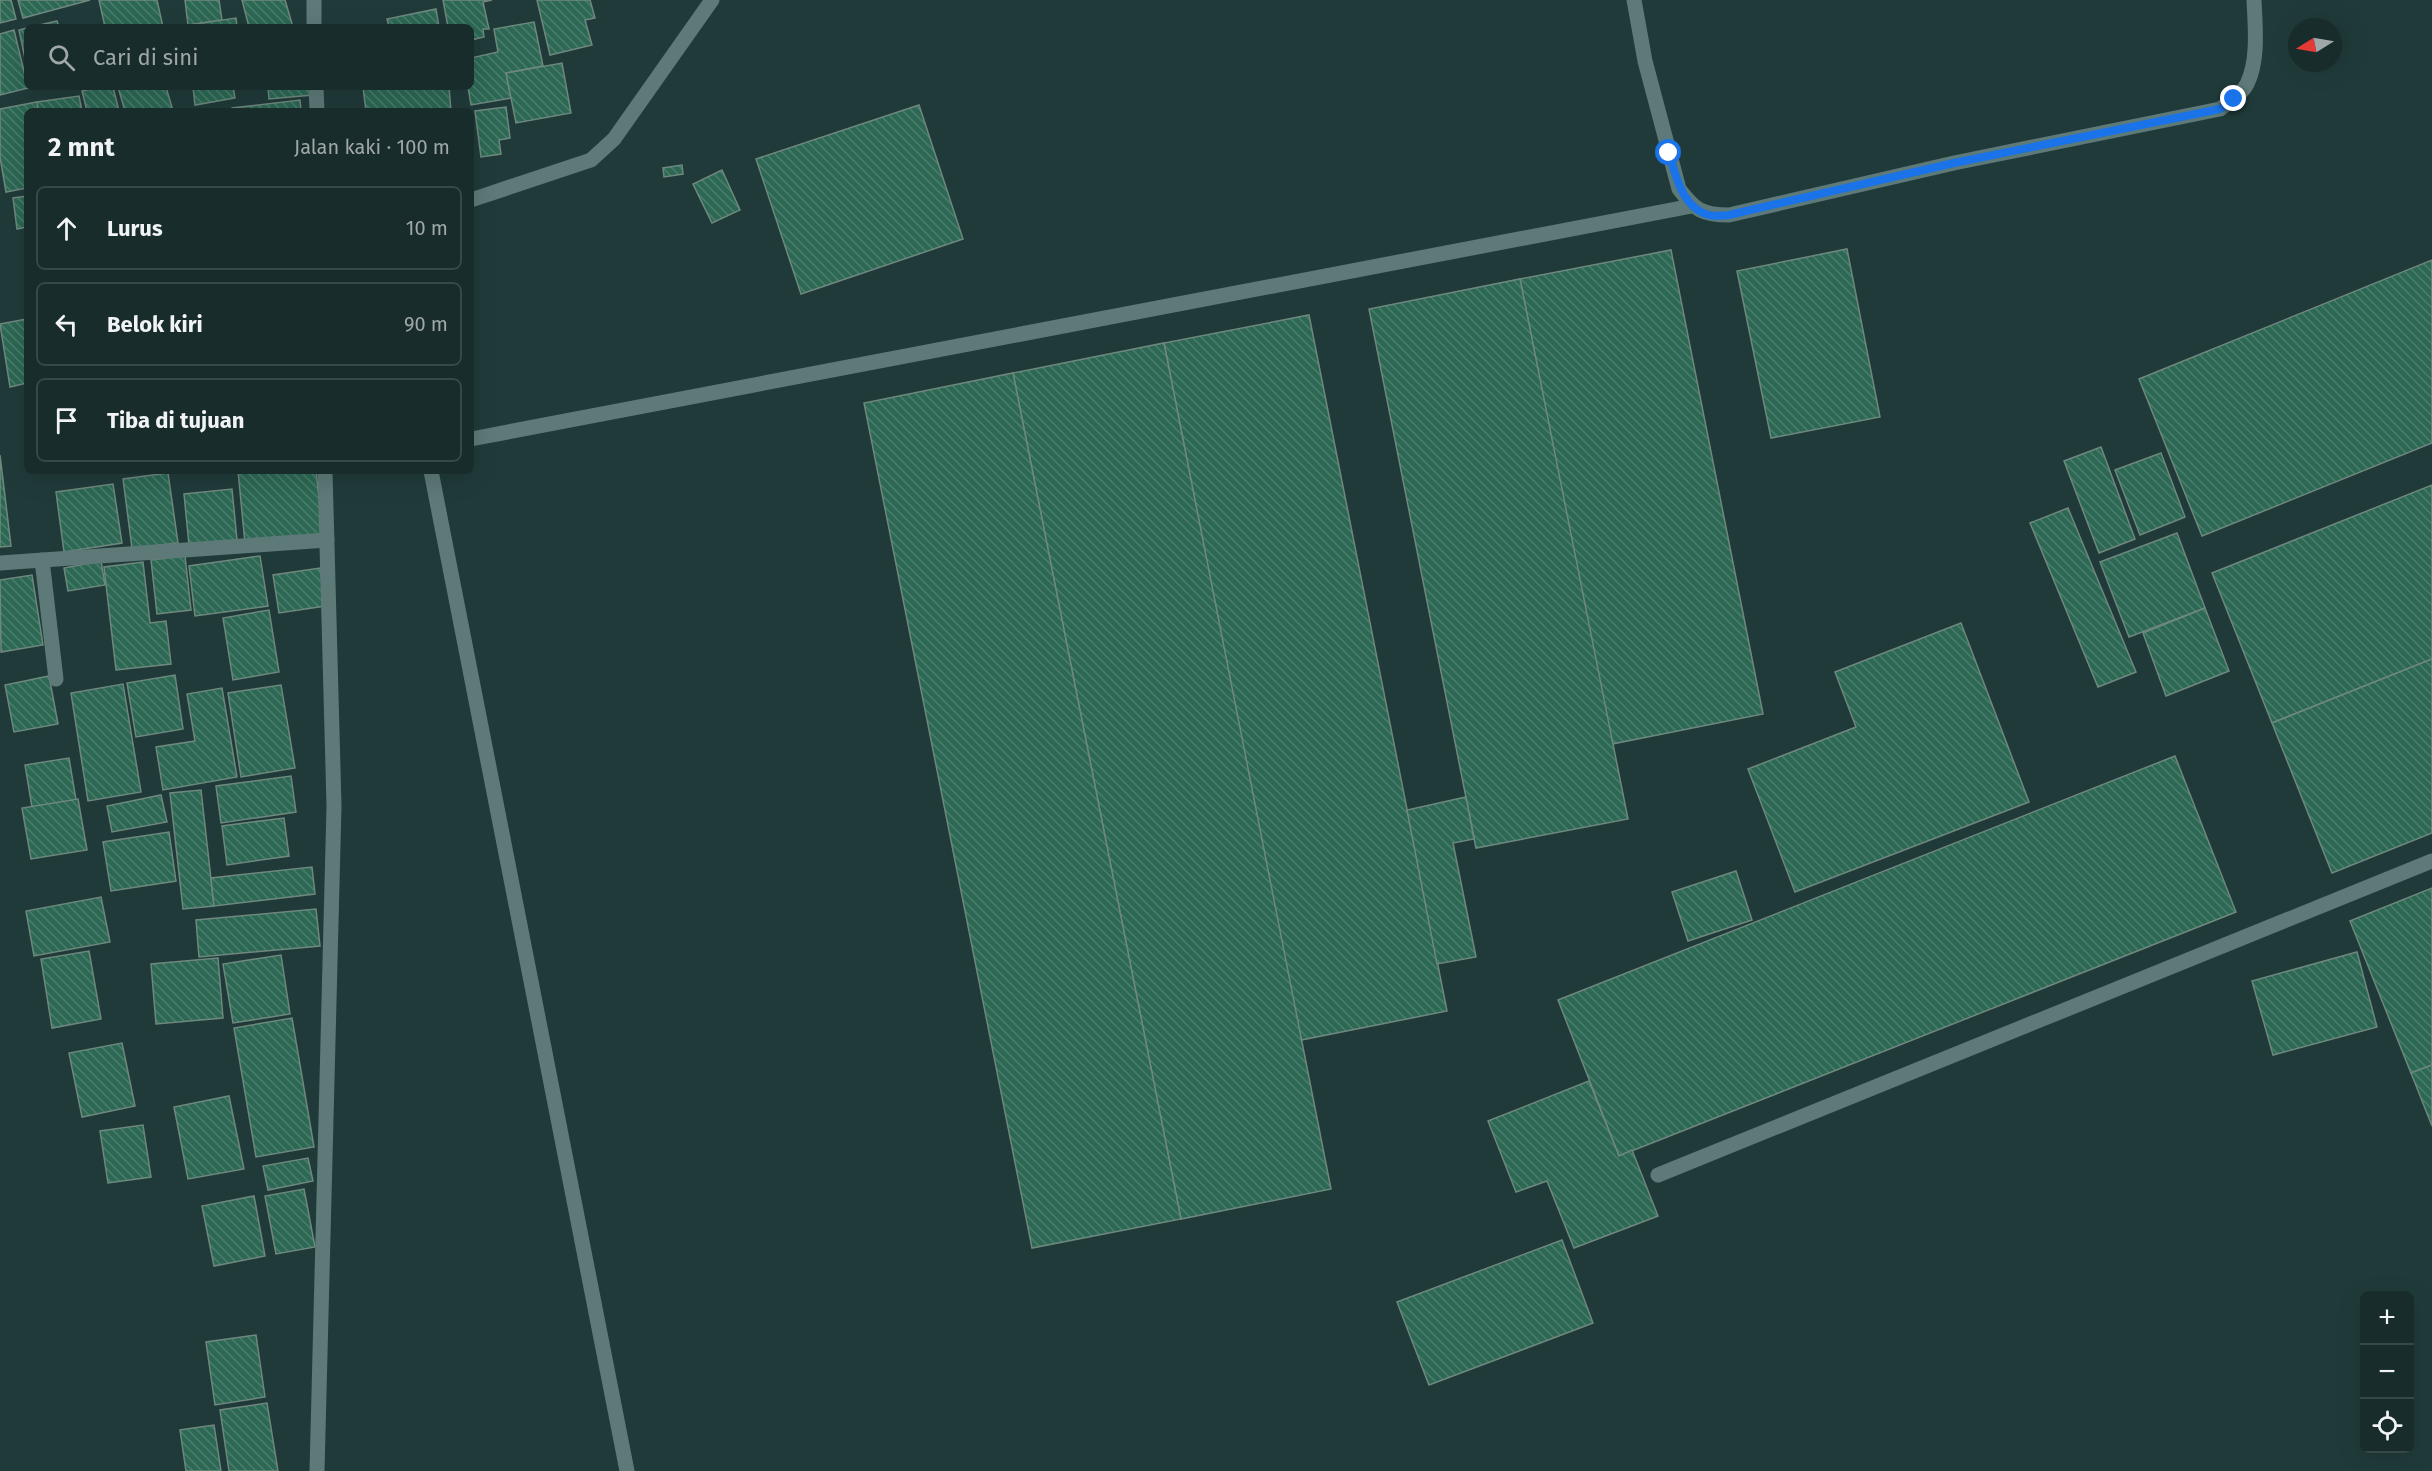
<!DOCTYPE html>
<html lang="id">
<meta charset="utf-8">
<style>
body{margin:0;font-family:"Fira Sans",sans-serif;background:#253838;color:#f1f3f6}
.controls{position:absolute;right:18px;bottom:18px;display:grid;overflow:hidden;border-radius:9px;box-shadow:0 6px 24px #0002}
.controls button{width:54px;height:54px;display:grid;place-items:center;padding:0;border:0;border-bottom:2px solid #364848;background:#182c2c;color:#f1f3f6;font:30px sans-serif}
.compass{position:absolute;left:2288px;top:18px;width:54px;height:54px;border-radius:50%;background:#182c2c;box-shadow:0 6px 24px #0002;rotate:259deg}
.stop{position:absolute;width:18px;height:18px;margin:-14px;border:4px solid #1a73e8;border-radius:50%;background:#fff}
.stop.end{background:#1a73e8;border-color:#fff;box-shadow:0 2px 6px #0008}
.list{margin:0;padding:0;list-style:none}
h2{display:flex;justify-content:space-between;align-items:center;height:78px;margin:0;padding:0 24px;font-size:26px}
h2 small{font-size:20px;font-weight:400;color:#9fa7a9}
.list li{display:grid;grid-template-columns:39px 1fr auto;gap:18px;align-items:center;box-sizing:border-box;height:84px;margin:0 12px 12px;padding:0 12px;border:2px solid #364848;border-radius:9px}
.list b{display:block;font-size:22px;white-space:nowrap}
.list em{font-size:20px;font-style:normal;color:#9fa7a9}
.icon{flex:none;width:33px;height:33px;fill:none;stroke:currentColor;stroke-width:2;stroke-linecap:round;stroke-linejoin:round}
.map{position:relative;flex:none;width:2432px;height:1471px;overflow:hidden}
.search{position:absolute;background:#182c2c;box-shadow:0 6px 24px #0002;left:24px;top:24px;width:450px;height:66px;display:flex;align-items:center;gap:15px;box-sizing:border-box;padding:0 21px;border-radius:9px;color:#9fa7a9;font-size:22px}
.panel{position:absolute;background:#182c2c;box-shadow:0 6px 24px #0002;left:24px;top:108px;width:450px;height:366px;border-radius:9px}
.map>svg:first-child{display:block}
.building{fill:url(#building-back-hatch);stroke:#6f887e;stroke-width:1.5}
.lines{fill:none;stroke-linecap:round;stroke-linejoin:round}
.minor{stroke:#5d7978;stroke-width:15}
.route{stroke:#1a73e8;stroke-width:8}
</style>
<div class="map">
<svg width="2432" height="1471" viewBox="0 0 2432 1471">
<defs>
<pattern id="building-back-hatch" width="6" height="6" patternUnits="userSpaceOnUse" patternTransform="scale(1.5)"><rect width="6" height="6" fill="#2c6854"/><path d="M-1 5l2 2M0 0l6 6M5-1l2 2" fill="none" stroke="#4a7d6c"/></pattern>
</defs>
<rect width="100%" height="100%" fill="#203a3a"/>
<g class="building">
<polygon points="0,0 11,0 16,19 0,23"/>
<polygon points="18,0 90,0 23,18"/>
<polygon points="99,0 157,0 163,27 105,27"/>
<polygon points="185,0 219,0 222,20 188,25"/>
<polygon points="242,0 285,0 293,27 249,27"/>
<polygon points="443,0 492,0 483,2 489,29 483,29 484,37 471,40 471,27 448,27"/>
<polygon points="537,0 590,0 595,18 585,20 592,45 550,55"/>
<polygon points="436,9 439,27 389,27 387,19"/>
<polygon points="236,18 237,27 189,27 188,25"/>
<polygon points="57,21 59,27 31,27"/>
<polygon points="534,22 543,66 506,73 511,98 471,105 468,87 471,87 471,58 498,52 494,29"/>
<polygon points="27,28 27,68 19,30"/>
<polygon points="14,30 28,88 0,95 0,34"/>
<polygon points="562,63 571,113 516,123 506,73"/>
<polygon points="100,87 113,87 119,111 87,111 82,91"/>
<polygon points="118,87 166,87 173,111 125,111"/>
<polygon points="193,87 233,87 235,98 195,105"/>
<polygon points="268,87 313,87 313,95 269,99"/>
<polygon points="363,87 449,87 451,111 366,111"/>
<polygon points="79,96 82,111 38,111 37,102"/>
<polygon points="300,100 301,111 232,111 232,108"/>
<polygon points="37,102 38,111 27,111 27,188 6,192 0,157 0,109"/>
<polygon points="919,105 963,239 801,294 756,159"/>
<polygon points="506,107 510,138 499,140 501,154 481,157 475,111"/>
<polygon points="682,165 683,174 664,177 663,168"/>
<polygon points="722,170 740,210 712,223 693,184"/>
<polygon points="27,196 27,227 17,229 13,198"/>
<polygon points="1847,249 1880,417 1771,438 1737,271"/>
<polygon points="1671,250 1763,714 1612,744 1520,279"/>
<polygon points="2432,260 2432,443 2202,536 2139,379"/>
<polygon points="1520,279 1628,819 1476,848 1369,309"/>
<polygon points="1309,315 1447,1011 1301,1040 1164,343"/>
<polygon points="27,319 27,383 10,387 0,324"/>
<polygon points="1164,343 1331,1189 1181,1219 1013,373"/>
<polygon points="1013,373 1181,1219 1032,1248 864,403"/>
<polygon points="2101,447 2135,539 2099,553 2064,461"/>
<polygon points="2161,453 2185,517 2140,535 2115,470"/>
<polygon points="0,455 11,546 0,547"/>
<polygon points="238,471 316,471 323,535 245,543"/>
<polygon points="168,473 178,543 132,548 123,479"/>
<polygon points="113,484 122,543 64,552 56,492"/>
<polygon points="2432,485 2432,659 2272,723 2212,573"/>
<polygon points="232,489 237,540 189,545 184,494"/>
<polygon points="2068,508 2136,672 2098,687 2030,523"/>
<polygon points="2177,533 2205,608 2129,637 2100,562"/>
<polygon points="185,556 191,610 157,614 151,560"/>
<polygon points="260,556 268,606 195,616 189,566"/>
<polygon points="101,561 105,585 68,591 64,568"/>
<polygon points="143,562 150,623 166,621 171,664 116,670 104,567"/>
<polygon points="320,568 325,606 279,613 273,575"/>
<polygon points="32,575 43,645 1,652 0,580"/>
<polygon points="2205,608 2229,671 2166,696 2143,633"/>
<polygon points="269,610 279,672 233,680 223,618"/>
<polygon points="1961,623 2029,802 1795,892 1748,769 1856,727 1835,672"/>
<polygon points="2432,659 2432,833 2332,873 2272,723"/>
<polygon points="175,675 183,729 136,737 127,683"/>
<polygon points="49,676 58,724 14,732 5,685"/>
<polygon points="123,684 141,792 88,801 71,693"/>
<polygon points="281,685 295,768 241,777 228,693"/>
<polygon points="222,688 237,777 163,790 156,747 195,741 187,694"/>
<polygon points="2175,756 2236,912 1619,1156 1558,1000"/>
<polygon points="69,758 76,800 32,807 25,765"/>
<polygon points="291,776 296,812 221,823 216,786"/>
<polygon points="201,790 214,906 183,909 170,793"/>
<polygon points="161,795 167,822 112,832 107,806"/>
<polygon points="1466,797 1474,839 1453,843 1476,957 1437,964 1407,810"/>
<polygon points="78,799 87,850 31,859 22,808"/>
<polygon points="284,818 289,856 227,865 222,826"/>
<polygon points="169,832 176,881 111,891 103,842"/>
<polygon points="312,867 315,894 214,906 211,878"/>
<polygon points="1736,871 1752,920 1688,941 1672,892"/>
<polygon points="2432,888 2432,1065 2411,1073 2350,921"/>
<polygon points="101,897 110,942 34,956 26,911"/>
<polygon points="316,909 320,946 199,957 196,920"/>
<polygon points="89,951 101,1019 52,1028 41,959"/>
<polygon points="2357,952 2377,1027 2273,1055 2252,981"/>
<polygon points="281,955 290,1014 233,1023 223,964"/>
<polygon points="218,958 223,1018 156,1024 151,964"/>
<polygon points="292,1018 314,1147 256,1157 234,1028"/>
<polygon points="122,1043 135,1106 82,1117 69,1053"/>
<polygon points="2432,1065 2432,1126 2411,1073"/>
<polygon points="1589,1081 1619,1156 1632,1150 1658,1216 1574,1248 1547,1181 1516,1192 1488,1121"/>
<polygon points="229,1096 244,1169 188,1179 174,1107"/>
<polygon points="143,1125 151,1177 108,1183 100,1131"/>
<polygon points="308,1158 313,1181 268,1190 263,1166"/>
<polygon points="304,1189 315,1247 276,1254 265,1196"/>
<polygon points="254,1196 265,1256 214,1266 202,1206"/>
<polygon points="1562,1240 1593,1323 1429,1385 1397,1302"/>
<polygon points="256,1335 265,1397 215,1405 206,1342"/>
<polygon points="267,1403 278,1471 229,1471 220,1410"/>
<polygon points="214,1425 221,1471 186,1471 180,1430"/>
</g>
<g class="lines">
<g class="minor">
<polyline points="314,0 314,27"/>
<path d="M1634 0 1645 61 1679 189C1695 210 1702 215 1729 215L1954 163 2220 109C2229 102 2242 94 2247 84 2259 60 2255 25 2254 0"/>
<polyline points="316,87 317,111"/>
<polyline points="471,200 591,160 614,139 712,0"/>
<polyline points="471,439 1692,206"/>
<polyline points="431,471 627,1471"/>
<polyline points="42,560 56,679"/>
<polyline points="0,563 327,540"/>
<polyline points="1658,1175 2432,861"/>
<polyline points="317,1471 334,806 325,471"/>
</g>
</g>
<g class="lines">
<path class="route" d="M1669 153C1676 176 1682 208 1709 215 1715 217 1723 215 1729 215L1954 163 2220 109 2234 99"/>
</g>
</svg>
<div class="controls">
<button>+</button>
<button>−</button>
<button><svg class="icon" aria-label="locate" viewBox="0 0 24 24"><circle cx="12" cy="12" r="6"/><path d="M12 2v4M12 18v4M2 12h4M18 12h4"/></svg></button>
</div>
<svg class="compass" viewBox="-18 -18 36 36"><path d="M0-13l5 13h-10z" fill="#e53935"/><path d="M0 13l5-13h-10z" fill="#9fa7a9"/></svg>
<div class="stop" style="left:1669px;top:153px"></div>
<div class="stop end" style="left:2234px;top:99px"></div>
<div class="search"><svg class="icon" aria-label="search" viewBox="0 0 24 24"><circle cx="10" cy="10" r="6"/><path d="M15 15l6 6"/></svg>Cari di sini</div>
<section class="panel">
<h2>2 mnt<small>Jalan kaki · 100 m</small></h2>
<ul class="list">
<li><svg class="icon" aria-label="ahead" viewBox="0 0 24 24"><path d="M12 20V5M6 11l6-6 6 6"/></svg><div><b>Lurus</b></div><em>10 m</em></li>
<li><svg class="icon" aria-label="left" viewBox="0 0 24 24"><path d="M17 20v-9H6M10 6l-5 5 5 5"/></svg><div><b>Belok kiri</b></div><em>90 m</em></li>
<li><svg class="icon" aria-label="arrive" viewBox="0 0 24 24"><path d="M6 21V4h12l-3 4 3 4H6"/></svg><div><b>Tiba di tujuan</b></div></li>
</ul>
</section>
</div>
